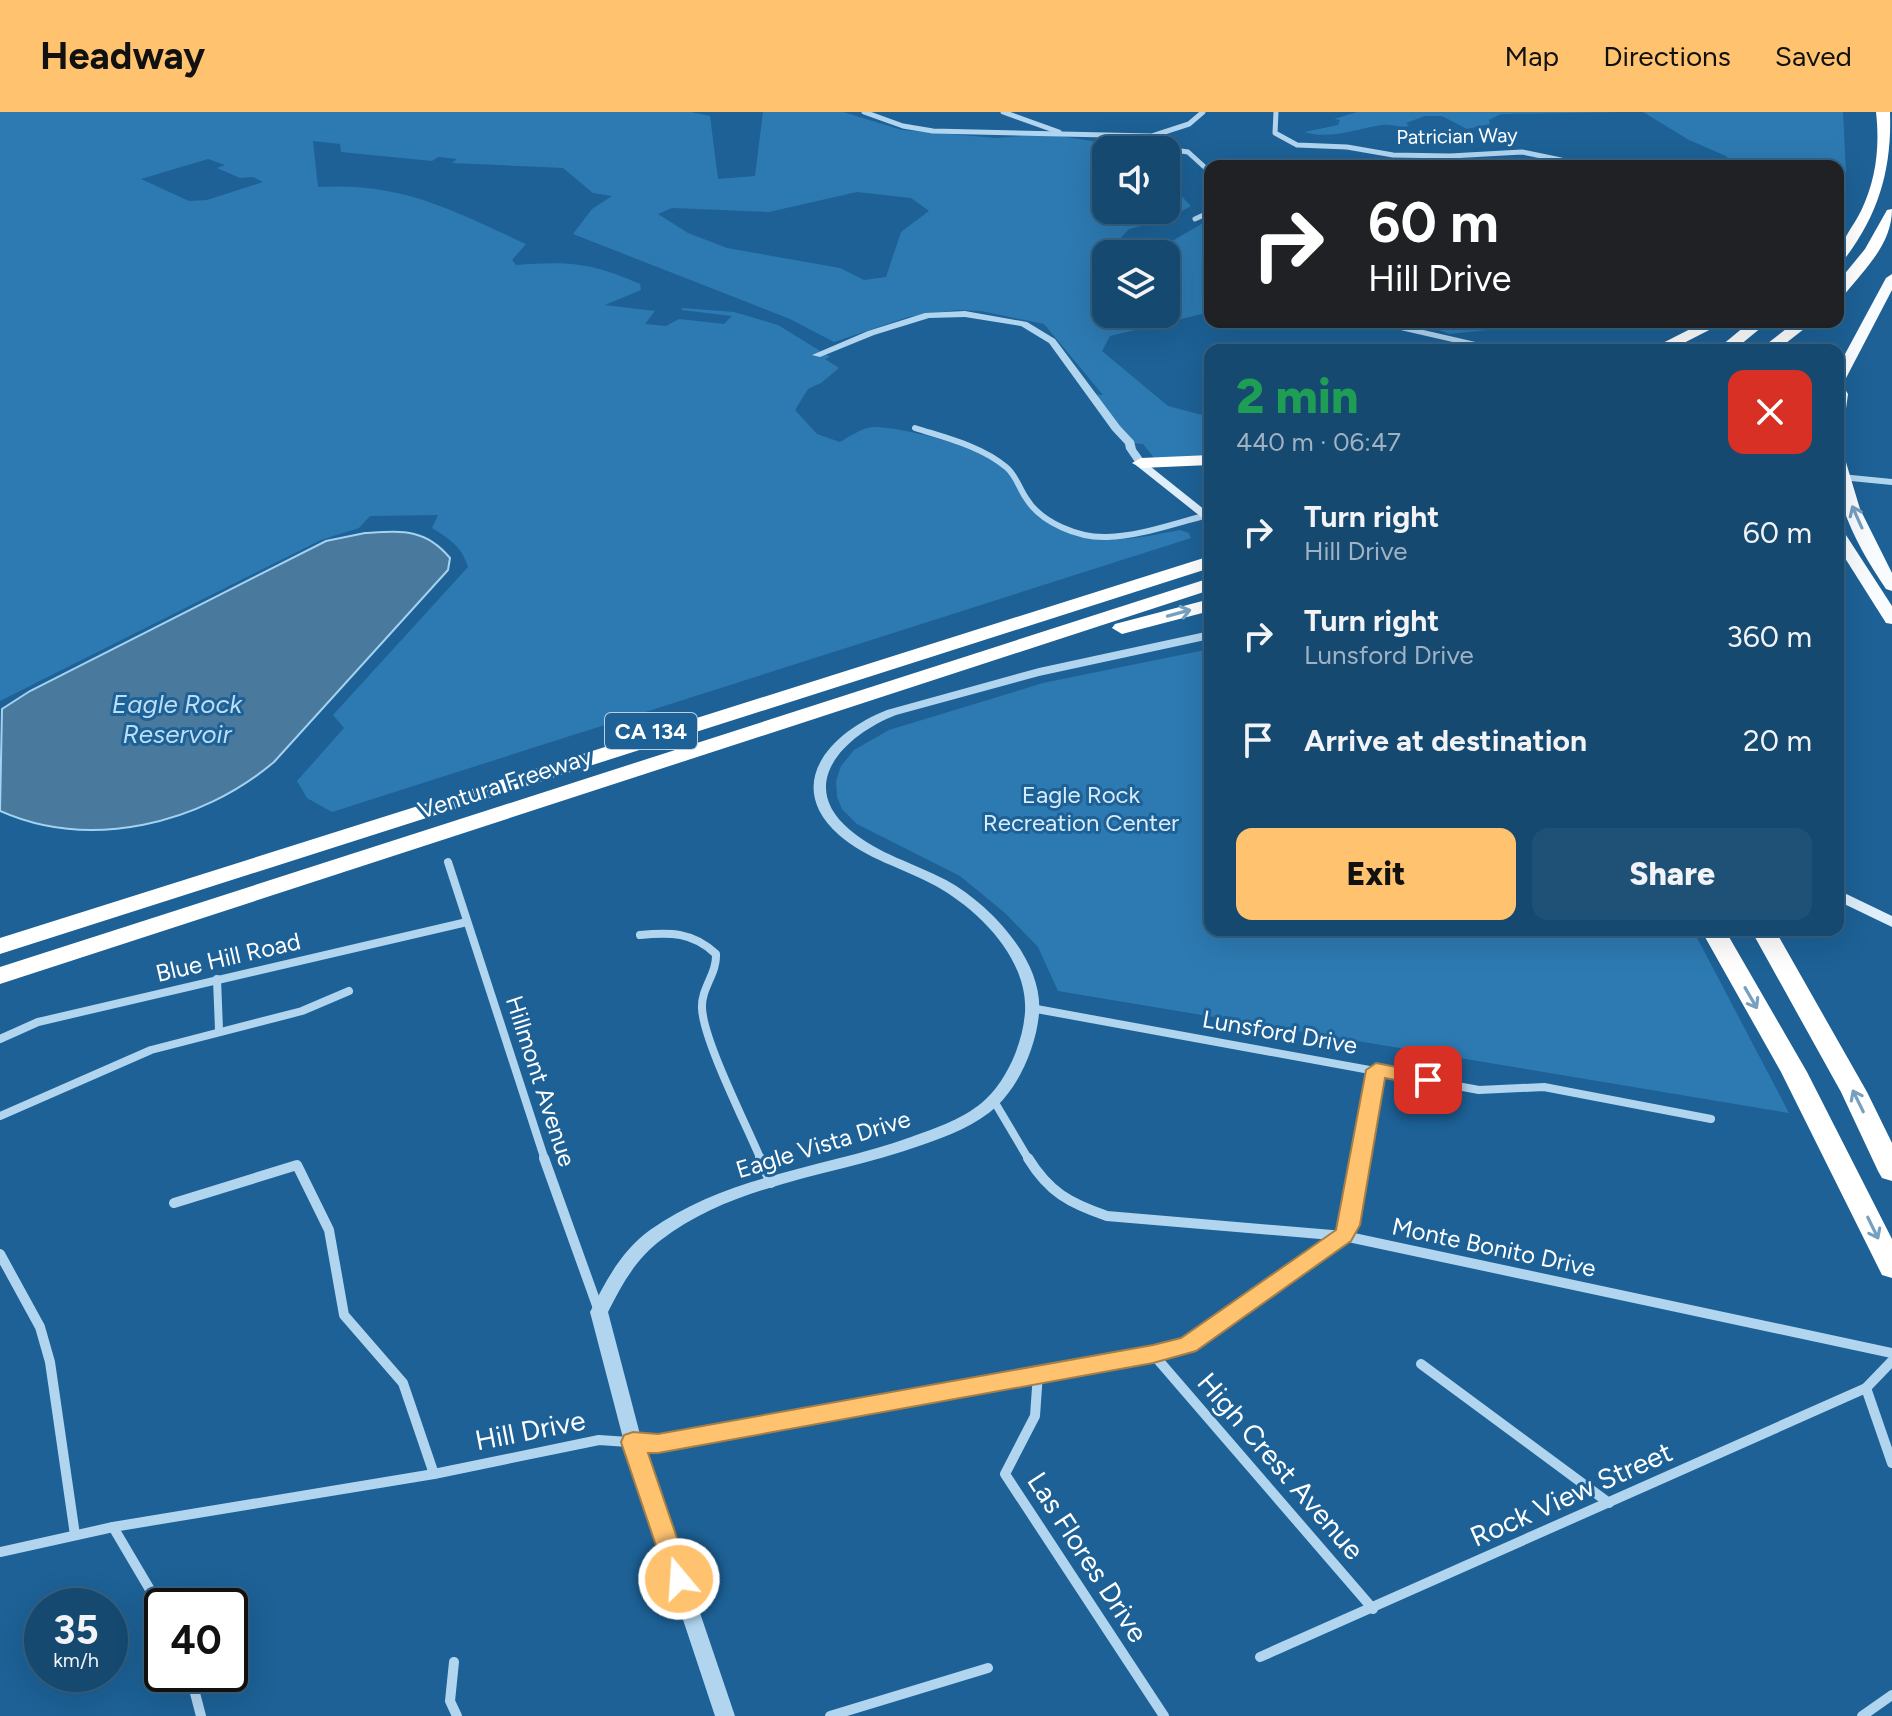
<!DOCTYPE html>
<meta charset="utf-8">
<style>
body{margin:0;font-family:Figtree,sans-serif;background:#1f5075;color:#f1f3f6;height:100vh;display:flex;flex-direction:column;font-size:30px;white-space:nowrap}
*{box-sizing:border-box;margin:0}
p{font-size:26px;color:#9eb2c3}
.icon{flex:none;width:44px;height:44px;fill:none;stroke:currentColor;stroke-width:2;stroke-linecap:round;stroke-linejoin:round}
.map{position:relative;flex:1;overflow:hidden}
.drawer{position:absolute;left:1204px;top:232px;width:640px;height:592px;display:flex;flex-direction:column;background:#164970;border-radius:16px;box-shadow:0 8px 32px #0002,0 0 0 2px #356183}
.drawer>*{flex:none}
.banner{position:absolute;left:1204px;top:48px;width:640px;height:168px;border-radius:16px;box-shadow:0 8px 32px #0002,0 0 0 2px #356183;background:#202124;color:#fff;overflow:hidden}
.tools{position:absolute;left:1092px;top:24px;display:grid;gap:16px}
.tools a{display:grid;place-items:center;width:88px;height:88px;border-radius:16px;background:#164970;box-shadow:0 8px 32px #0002,0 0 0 2px #356183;font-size:40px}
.speed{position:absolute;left:24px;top:1476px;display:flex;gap:16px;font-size:40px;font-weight:700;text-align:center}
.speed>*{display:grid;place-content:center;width:104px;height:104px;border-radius:50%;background:#164970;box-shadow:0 8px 32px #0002,0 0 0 2px #356183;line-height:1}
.speed small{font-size:20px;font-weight:400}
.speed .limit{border:4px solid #111;border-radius:12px;background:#fff;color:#111}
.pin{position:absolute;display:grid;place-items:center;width:68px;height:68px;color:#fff;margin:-34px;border-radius:16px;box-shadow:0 4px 12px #0006}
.me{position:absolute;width:88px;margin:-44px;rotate:342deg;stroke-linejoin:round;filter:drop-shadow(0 0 6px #0008)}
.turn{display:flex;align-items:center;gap:28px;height:168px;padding:0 32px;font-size:36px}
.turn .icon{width:104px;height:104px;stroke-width:2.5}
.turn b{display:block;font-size:56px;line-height:68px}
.round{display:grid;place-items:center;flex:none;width:84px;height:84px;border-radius:16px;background:#1f5075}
.head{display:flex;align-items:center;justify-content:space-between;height:136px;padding:0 32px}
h1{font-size:48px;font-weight:800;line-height:60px;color:#1e9e55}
.button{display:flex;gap:16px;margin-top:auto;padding:16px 32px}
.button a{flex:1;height:92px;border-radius:16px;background:#ffc36f;color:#111;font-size:32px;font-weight:800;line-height:92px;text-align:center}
.button a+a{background:#1f5075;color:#f1f3f6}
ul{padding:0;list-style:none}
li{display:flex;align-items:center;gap:24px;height:104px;padding:0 32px}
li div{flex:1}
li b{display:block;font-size:30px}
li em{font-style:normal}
header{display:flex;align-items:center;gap:48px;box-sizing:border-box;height:112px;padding:0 40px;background:#ffc36f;color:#111}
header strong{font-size:38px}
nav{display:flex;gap:44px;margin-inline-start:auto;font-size:28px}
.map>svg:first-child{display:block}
</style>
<header>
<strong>Headway</strong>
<nav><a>Map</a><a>Directions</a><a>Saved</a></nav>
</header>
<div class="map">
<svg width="1892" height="1604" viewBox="0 0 1892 1604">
<rect width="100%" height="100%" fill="#1d6196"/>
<!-- green -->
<g fill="#2d7ab2" fill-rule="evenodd">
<path d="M0 0H691L710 4 718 67 755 64 763 0H843L902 18 996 26 1048 22 1104 31 1106 98H1166V68L1191 94 1166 108 1129 117 1116 131 1125 139 1153 140 1210 107V200L1110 224 1102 239 1168 294 1210 305V346L1155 347 1143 332 1130 331 1091 282 1103 283 1044 212 981 199 957 198 908 205 834 230 790 207 573 122 592 97 612 84 593 81 563 56 452 51 457 47 438 45 432 49 341 40 340 32 313 29 318 75C402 70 452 98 526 132L512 148 516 153C569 149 590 150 640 172L641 178 605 193 655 199 645 212 666 214 679 207 724 212 732 204 681 198 683 196 734 200 778 213 830 245 825 247 839 256 821 271 808 277 795 298 817 322 840 330C849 325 863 315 873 315 903 315 987 336 1006 359 1028 386 1027 404 1065 419 1103 435 1142 425 1180 418L1189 421 1191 426 332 700 307 686 297 669 344 616 333 603 468 455C462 435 450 427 432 416L438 403 370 404 359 416 321 428 0 589ZM208 47 225 53 217 56 240 66 253 65 263 70 207 88 189 89 141 67ZM857 80 911 86 929 99 901 120 886 165 864 168 840 156 727 136 688 121 658 102 672 96 769 100ZM1106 142H1166V202H1106Z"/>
<path d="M1357 0H1627L1501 2 1489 8 1490 12 1467 17 1442 4H1425L1406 11 1409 14C1399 16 1391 12 1382 13 1355 17 1331 28 1304 20L1338 13 1340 8 1334 7Z"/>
<polygon points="1643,0 1843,0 1846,60 1838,79 1838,54 1734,54 1726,44 1689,28"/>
<polygon points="1420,210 1568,210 1449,222"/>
<polygon points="1210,537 1210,818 1693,818 1789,1001 1058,879 1038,835 1005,801 960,764 857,712 842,697 837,685 836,669 841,654 854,638 889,618 1043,571"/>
</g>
<!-- water -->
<path fill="#4a799e" stroke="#a4d2f1" stroke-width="2" d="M365 421C402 419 425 416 450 446L448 458 274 650C201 712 90 739 0 699L2 597 30 579 326 429Z"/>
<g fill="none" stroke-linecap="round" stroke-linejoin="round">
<!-- minor-far3 -->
<g stroke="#b1d5ef" stroke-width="5">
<polyline points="864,0 903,14 933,19 1152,24 1189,12 1203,0"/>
<polyline points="1003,0 1059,20"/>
<polyline points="1276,0 1275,21 1297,33 1347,35 1393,43 1450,44 1522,40 1561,48 1559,54"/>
<polyline points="1112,29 1188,40 1210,60"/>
<polyline points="1195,107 1210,100"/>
<polyline points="1377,210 1499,238"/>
</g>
<!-- minor-far2 -->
<g stroke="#b1d5ef" stroke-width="6">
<path d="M915 316C946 326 981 334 1006 355 1016 363 1019 376 1026 386 1041 411 1079 426 1107 425 1140 424 1172 412 1204 404"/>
<polyline points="1841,365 1892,370"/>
</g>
<!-- minor-far1 -->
<g stroke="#b1d5ef" stroke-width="8">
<polyline points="448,750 545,1048"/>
<path d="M640 823C670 820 693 820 716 842 717 862 701 876 702 896 703 928 747 1014 761 1048"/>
<polyline points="217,867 219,918"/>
<polyline points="1031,896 1479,978 1544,975 1711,1007"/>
<polyline points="0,927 38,910 467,810"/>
<polyline points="994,989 1029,1048"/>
<polyline points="0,1004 151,938 302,899 349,879"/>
<polyline points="1361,1048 1376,958"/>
</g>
<!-- minor -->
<g stroke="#b1d5ef" stroke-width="10">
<polyline points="544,1046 599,1199"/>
<polyline points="760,1046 771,1071"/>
<path d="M1028 1046C1049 1080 1069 1091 1107 1104L1344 1124 1892 1241"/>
<polyline points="174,1091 297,1053 329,1118 344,1203 403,1271 434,1362"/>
<polyline points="0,1142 40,1215 50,1250 75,1423"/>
<polyline points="1153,1242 1373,1497"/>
<polyline points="1421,1252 1609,1391"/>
<polyline points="1038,1261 1035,1304 1005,1362 1164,1604"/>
<polyline points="1866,1276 1892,1351"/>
<polyline points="113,1415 162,1498"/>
<polyline points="0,1440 113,1415 434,1362 599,1328 658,1332 1153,1242 1188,1233 1344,1124 1350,1113 1361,1046"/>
<polyline points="1260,1545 1866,1276 1892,1249"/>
<polyline points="454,1550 450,1589 457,1604"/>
<polyline points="190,1562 201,1604"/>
<polyline points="830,1604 988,1556"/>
<polyline points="1862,1604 1892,1583"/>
</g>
<!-- tertiary -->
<g fill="#b1d5ef" fill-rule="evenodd">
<polygon points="965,199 1027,210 1055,227 1120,314 1134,329 1136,337 1146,351 1145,353 1137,353 1126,337 1125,332 1112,318 1049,231 1021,214 965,205 929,206 874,223 820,245 812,243 868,219 925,201"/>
<path d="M1210 519V527L1039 564 896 603C847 622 794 671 850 718 878 742 914 751 946 768 990 792 1044 849 1039 902 1036 934 1020 972 997 994 977 1013 948 1024 922 1033 836 1064 735 1071 661 1128 636 1147 622 1172 608 1200L642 1330 735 1604H715L624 1330 590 1200C606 1169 621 1139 650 1118 727 1063 824 1056 911 1025 936 1016 966 1006 986 987 1008 966 1023 930 1025 900 1028 846 978 797 934 773 903 756 866 747 839 723 781 671 833 619 887 598L1039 556Z"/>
</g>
<!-- secondary -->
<g fill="#deeefb" fill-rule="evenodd">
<polygon points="1141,347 1210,402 1210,412 1137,354 1135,351"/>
<polygon points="1838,778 1892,804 1892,815 1838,789"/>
</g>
<!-- primary -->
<g fill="#f9fcff" fill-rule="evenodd">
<polygon points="1892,162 1892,178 1845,268 1838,272 1838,255 1886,166"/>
<polygon points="1838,273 1843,274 1848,282 1845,304 1838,308"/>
<path d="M1838 343 1845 347 1860 397 1892 461V479L1886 477C1867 449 1847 415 1839 381 1836 369 1838 355 1838 343Z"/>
<polygon points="1838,418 1844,420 1892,494 1892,512 1886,511 1838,435"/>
</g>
<!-- motorway -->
<g fill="#fff" fill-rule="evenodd">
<path d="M1876 0H1890C1892 58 1878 104 1843 149L1838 151C1838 131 1852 117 1861 99 1876 68 1880 35 1876 0Z"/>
<path d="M1892 97C1892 132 1865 157 1844 183L1838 185V170L1865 137 1887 98Z"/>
<polygon points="1704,210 1725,210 1670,238 1649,238"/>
<polygon points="1750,210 1768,210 1734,238 1716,238"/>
<polygon points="1795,210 1813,210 1777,238 1759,238"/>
<polygon points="1210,343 1210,353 1141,356 1132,351 1141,346"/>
<polygon points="1210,444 1210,456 0,842 0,826"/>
<polygon points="1210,466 1210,478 0,872 0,855"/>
<polygon points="1210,487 1210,499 1122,522 1112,516 1115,512"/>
<polygon points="1701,818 1725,818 1807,960 1892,1127 1892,1166 1882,1163 1781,960"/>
<polygon points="1751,818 1775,818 1867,980 1892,1031 1892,1069 1882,1066 1878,1059 1841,980"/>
</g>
</g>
<!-- one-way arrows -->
<defs><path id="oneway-shaft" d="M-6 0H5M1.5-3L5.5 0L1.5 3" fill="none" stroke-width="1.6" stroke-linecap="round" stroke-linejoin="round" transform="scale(2)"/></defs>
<use stroke="#759fc0" href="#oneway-shaft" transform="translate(1857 405) rotate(-114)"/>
<g stroke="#77a0c0">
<use href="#oneway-shaft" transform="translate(1179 501) rotate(-15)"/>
<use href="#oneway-shaft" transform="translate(1751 886) rotate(60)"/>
<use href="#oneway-shaft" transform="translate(1858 989) rotate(-116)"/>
<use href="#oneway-shaft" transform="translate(1873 1116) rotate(64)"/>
</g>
<!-- route -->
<polygon fill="#ffc36f" stroke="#a67f48" stroke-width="2" points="1376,951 1428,961 1438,968 1428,975 1385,966 1360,1113 1351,1129 1196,1239 1153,1251 658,1341 648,1341 691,1467 688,1475 679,1478 670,1475 621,1330 624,1323 633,1320 658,1322 1153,1233 1181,1226 1336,1118 1366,958"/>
<g text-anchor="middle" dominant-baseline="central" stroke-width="6" stroke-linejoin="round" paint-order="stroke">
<!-- far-street labels -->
<g font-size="20" fill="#fff" stroke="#1d6196">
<text transform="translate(1457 24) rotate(-1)">Patrician Way</text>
</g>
<!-- shield labels -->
<rect fill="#1d6196" stroke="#bbd0e0" stroke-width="2" x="605" y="601" width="92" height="36" rx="6"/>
<g font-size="22" font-weight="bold" fill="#fff">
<text x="651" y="619">CA 134</text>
</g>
<!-- street labels -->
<g font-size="24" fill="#fff" stroke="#1d6196">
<text transform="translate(505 671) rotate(-18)">Ventura Freeway</text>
<text transform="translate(228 845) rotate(-13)">Blue Hill Road</text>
<text transform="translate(1280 920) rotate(10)">Lunsford Drive</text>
<text transform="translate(541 969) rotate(72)">Hillmont Avenue</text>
<text transform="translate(823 1032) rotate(-17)">Eagle Vista Drive</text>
<text transform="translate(1494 1135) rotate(12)">Monte Bonito Drive</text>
</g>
<!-- park labels -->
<g font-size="24" fill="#d7ecfb" stroke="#1d6196">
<text x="1081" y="682">Eagle Rock<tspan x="1081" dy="28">Recreation Center</tspan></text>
</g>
<!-- water labels -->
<g font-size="26" font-style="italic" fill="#bddef6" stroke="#1d6196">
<text x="177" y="592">Eagle Rock<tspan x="177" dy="30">Reservoir</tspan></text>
</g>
<!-- near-street labels -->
<g font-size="28" fill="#fff" stroke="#1d6196">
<text transform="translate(530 1318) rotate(-11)">Hill Drive</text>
<text transform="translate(1281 1354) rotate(49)">High Crest Avenue</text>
<text transform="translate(1571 1382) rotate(-24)">Rock View Street</text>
<text transform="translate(1088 1445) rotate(57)">Las Flores Drive</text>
</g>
</g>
</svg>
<div class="tools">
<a><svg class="icon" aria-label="sound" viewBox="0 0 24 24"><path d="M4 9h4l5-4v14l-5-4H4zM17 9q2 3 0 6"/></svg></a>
<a><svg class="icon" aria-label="layers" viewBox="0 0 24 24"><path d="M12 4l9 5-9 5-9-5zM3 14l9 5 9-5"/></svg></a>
</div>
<div class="speed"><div>35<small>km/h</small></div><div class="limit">40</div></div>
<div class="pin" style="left:1428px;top:968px;background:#d93025"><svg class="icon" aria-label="arrive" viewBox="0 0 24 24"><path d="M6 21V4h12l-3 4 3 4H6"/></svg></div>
<svg class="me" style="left:679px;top:1467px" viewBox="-20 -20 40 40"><circle r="17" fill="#ffc36f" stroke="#fff" stroke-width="3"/><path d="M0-11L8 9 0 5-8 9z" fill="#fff"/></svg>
<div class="banner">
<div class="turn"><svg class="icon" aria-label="right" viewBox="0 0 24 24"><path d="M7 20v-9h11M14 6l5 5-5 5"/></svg><div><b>60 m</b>Hill Drive</div></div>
</div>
<section class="drawer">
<div class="head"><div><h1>2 min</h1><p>440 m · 06:47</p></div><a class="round" style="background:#d93025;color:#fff"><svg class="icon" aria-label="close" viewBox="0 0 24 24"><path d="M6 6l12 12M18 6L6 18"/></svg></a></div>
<ul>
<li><svg class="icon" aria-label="right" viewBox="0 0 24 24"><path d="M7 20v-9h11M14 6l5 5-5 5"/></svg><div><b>Turn right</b><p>Hill Drive</p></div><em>60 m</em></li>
<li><svg class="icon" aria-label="right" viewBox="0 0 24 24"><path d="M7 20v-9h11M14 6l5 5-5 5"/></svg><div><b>Turn right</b><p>Lunsford Drive</p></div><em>360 m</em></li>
<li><svg class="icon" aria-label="arrive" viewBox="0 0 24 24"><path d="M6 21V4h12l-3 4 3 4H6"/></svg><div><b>Arrive at destination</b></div><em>20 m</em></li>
</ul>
<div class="button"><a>Exit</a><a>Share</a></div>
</section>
</div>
